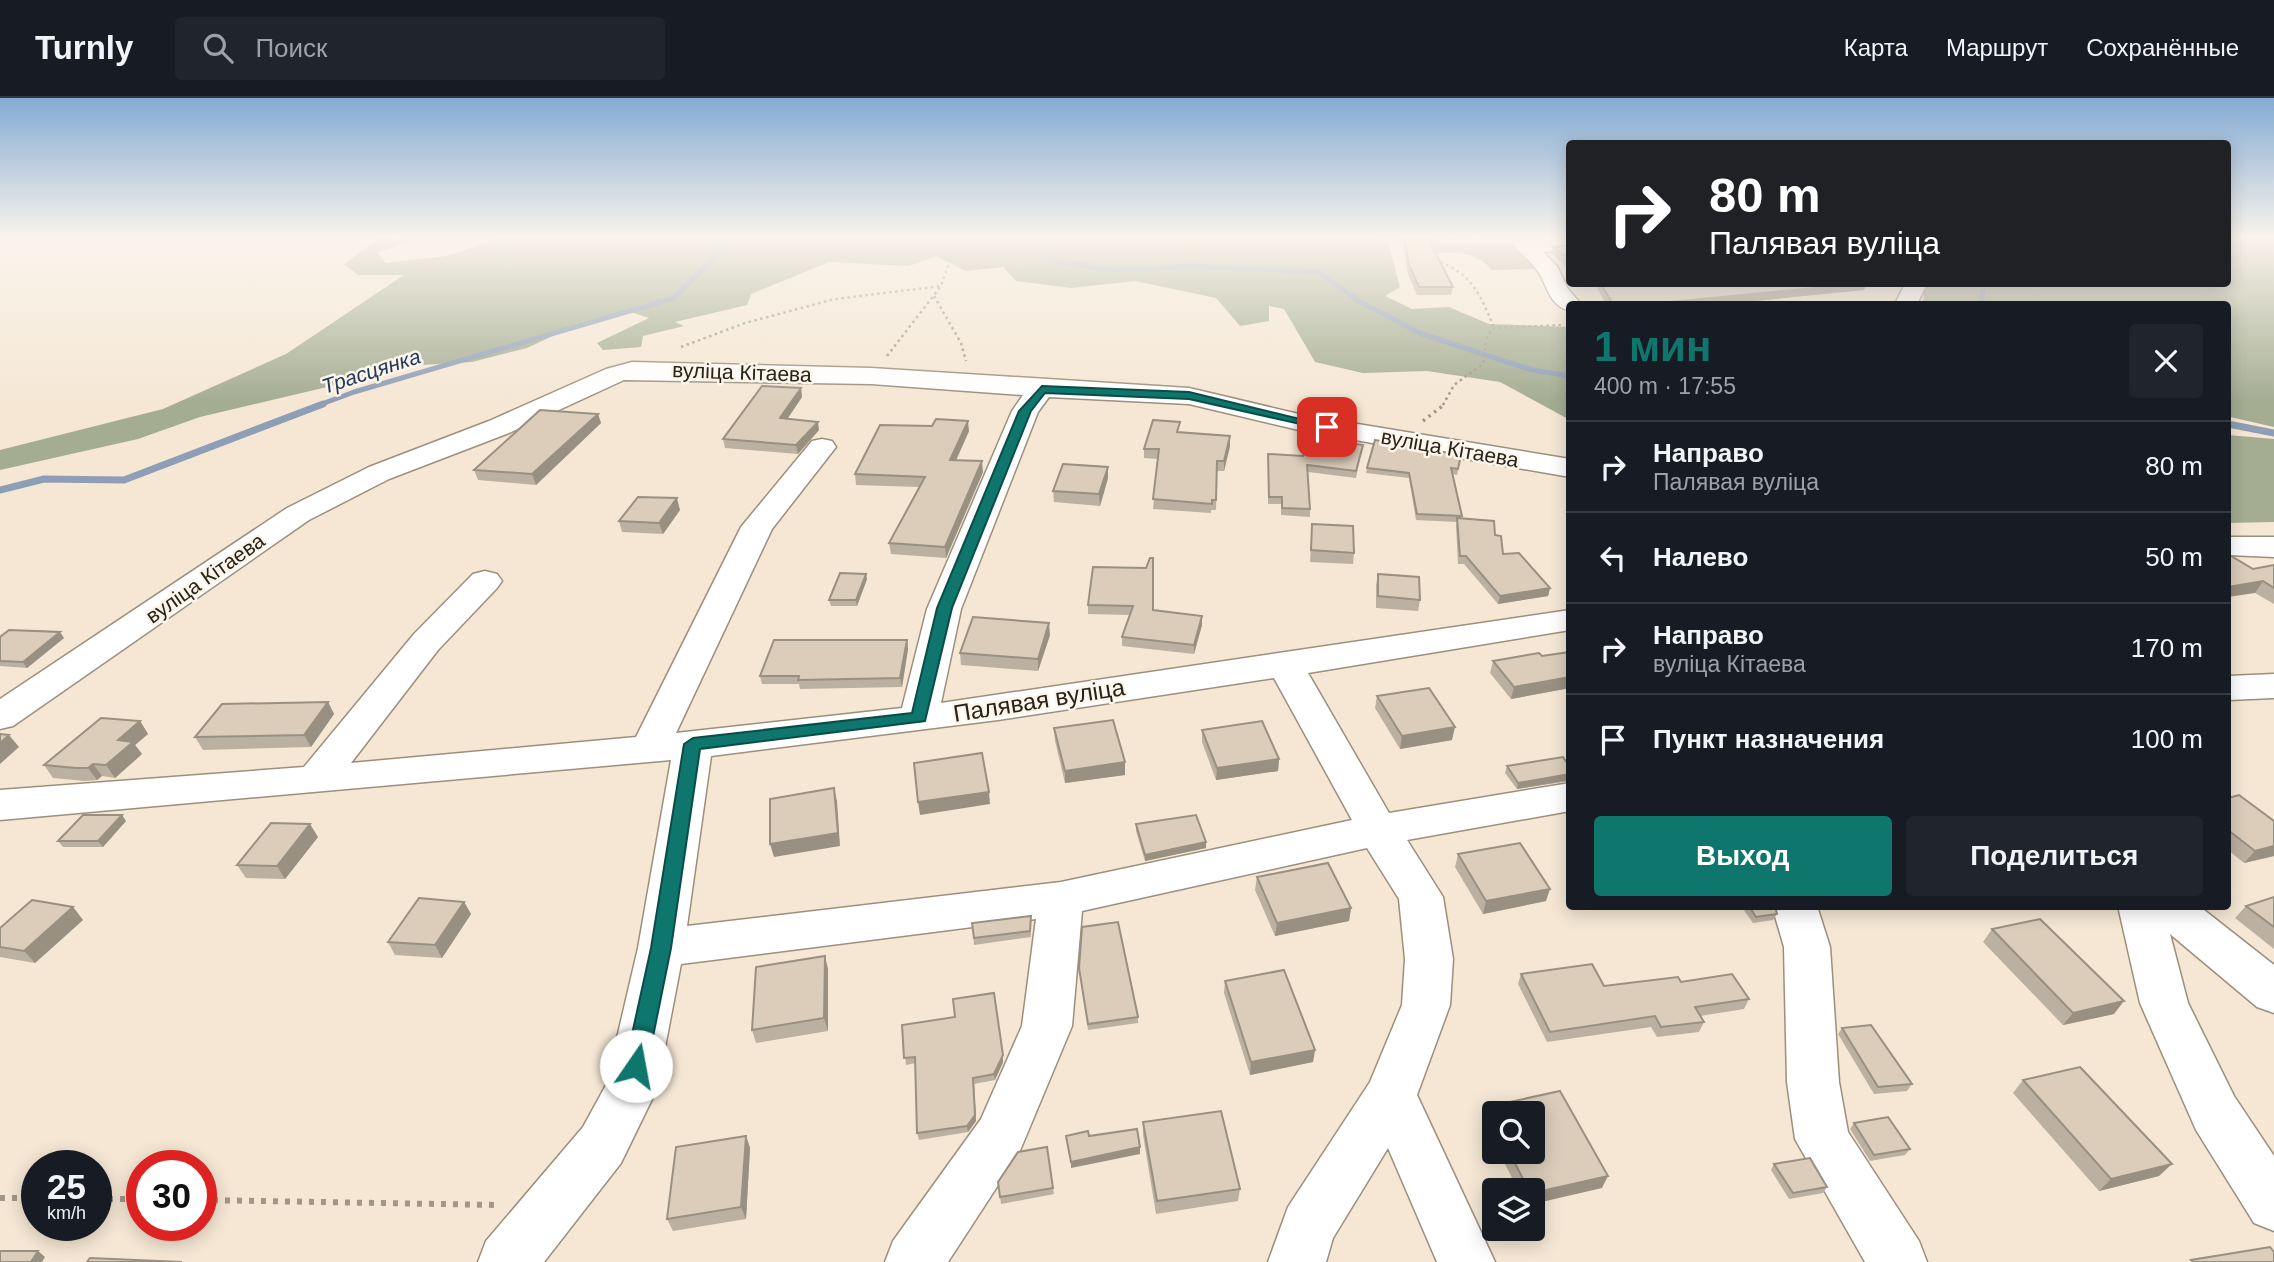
<!DOCTYPE html>
<html lang="ru">
<meta charset="utf-8">
<style>
body{margin:0;font-family:Arial,sans-serif;background:#20242c;color:#f1f3f6;height:100vh;display:flex;flex-direction:column;font-size:26px;white-space:nowrap}
*{box-sizing:border-box;margin:0}
p{font-size:23px;color:#9ea1a6}
.icon{flex:none;width:38px;height:38px;fill:none;stroke:currentColor;stroke-width:2;stroke-linecap:round;stroke-linejoin:round}
.map{position:relative;flex:1;overflow:hidden}
.sheet{position:absolute;left:1566px;top:203px;width:665px;height:609px;display:flex;flex-direction:column;background:#171b24;border-radius:7px;box-shadow:0 4px 18px #0003}
.sheet>*{flex:none}
.banner{position:absolute;left:1566px;top:42px;width:665px;height:147px;border-radius:7px;box-shadow:0 4px 18px #0003;background:#202124;color:#fff;overflow:hidden}
.fabs{position:absolute;left:1482px;top:1003px;display:grid;gap:14px}
.fabs a{display:grid;place-items:center;width:63px;height:63px;border-radius:7px;background:#171b24;box-shadow:0 4px 18px #0003;font-size:35px}
.speed{position:absolute;left:21px;top:1052px;display:flex;gap:14px;font-size:35px;font-weight:700;text-align:center}
.speed>*{display:grid;place-content:center;width:91px;height:91px;border-radius:50%;background:#171b24;box-shadow:0 4px 18px #0003;line-height:1}
.speed small{font-size:18px;font-weight:400}
.speed .limit{border:10px solid #d22;background:#fff;color:#111}
.pin{position:absolute;display:grid;place-items:center;width:60px;height:60px;color:#fff;margin:-30px;border-radius:14px;box-shadow:0 4px 10px #0006}
.me{position:absolute;width:77px;margin:-38px;rotate:12deg;stroke-linejoin:round;filter:drop-shadow(0 0 5px #0008)}
.turn{display:flex;align-items:center;gap:24px;height:147px;padding:0 28px;font-size:32px}
.turn .icon{width:91px;height:91px;stroke-width:2.5}
.turn b{display:block;font-size:49px;line-height:60px}
.round{display:grid;place-items:center;flex:none;width:74px;height:74px;border-radius:7px;background:#20242c}
.overview{display:flex;align-items:center;justify-content:space-between;height:119px;padding:0 28px}
h1{font-size:42px;font-weight:700;line-height:52px;color:#0f766e}
.cta{display:flex;gap:14px;margin-top:auto;padding:14px 28px}
.cta a{flex:1;height:80px;border-radius:7px;background:#0f766e;color:#fff;font-size:28px;font-weight:700;line-height:80px;text-align:center}
.cta a+a{background:#20242c;color:#f1f3f6}
ul{padding:0;list-style:none}
li{display:flex;align-items:center;gap:21px;height:91px;padding:0 28px;border-top:2px solid #363941}
li div{flex:1}
li b{display:block;font-size:26px}
li em{font-style:normal}
header{display:flex;align-items:center;gap:42px;box-sizing:border-box;height:98px;padding:0 35px;background:#171b24;border-bottom:2px solid #363941}
header strong{font-size:33px}
nav{display:flex;gap:38px;margin-inline-start:auto;font-size:24px}
.search{width:490px;height:63px;background:#20242c;display:flex;align-items:center;gap:18px;box-sizing:border-box;padding:0 24px;border-radius:7px;color:#9ea1a6;font-size:26px}
.map>svg:first-child{display:block}
</style>
<header>
<strong>Turnly</strong>
<div class="search"><svg class="icon" aria-label="search" viewBox="0 0 24 24"><circle cx="10" cy="10" r="6"/><path d="M15 15l6 6"/></svg>Поиск</div>
<nav><a>Карта</a><a>Маршрут</a><a>Сохранённые</a></nav>
</header>
<div class="map">
<svg width="2274" height="1164" viewBox="0 0 2274 1164">
<rect width="100%" height="100%" fill="#f5e7d4"/>
<!-- forest -->
<g fill="#a4ad92">
<polygon points="378,141 419,142 377,154 386,165 447,158 497,141 1372,141 1388,144 1400,189 1385,198 1412,211 1449,209 1489,226 1570,229 1570,322 1500,284 1427,273 1363,275 1315,264 1284,211 1269,208 1269,223 1240,228 1216,200 1135,183 1071,190 1016,183 1003,169 966,173 936,158 909,168 829,164 751,196 747,207 675,224 684,228 643,238 641,249 603,252 597,245 649,220 631,214 574,228 527,250 472,264 420,267 200,319 138,341 0,372 0,352 163,311 286,256 404,177 358,177 344,166"/>
<polygon points="2228,141 2274,141 2274,329 2230,319 2228,326 2228,206 1923,206 1925,187 1917,186 2228,186"/>
<path d="M1420 144 1514 146 1537 171 1492 172C1476 152 1451 154 1427 156Z"/>
<polygon points="2228,337 2274,341 2274,424 2228,425"/>
</g>
<g fill="none" stroke-linecap="round" stroke-linejoin="round">
<!-- stream-far1 -->
<g stroke="#8e9eb6" stroke-width="5">
<polyline points="1023,141 1060,164 1113,172 1191,168 1319,174 1360,204 1422,236 1532,272 1570,278"/>
<polyline points="1981,206 1984,186"/>
<polyline points="319,307 354,294 674,200 733,141"/>
</g>
<!-- stream -->
<g stroke="#8e9eb6" stroke-width="7">
<polyline points="2228,326 2274,335"/>
<polyline points="0,392 44,381 124,382 323,306"/>
</g>
<!-- minor casing -->
<g stroke="#9c8f7d" stroke-width="3">
<g id="minor">
<path d="M1509 141H1570V153L1543 154 1557 168 1568 191 1581 206H1570V213C1550 208 1548 190 1539 175 1531 162 1517 153 1509 141Z"/>
<polygon points="1905,186 1927,186 1917,206 1895,206"/>
<path d="M632 264 871 270 1189 290 1303 317 1570 361V379L1303 333 1189 306 1049 299 1038 314 961 511 941 605 1570 512V532L1308 575 1389 715 1570 685V713L1407 742 1443 799 1453 861 1450 907 1417 997 1495 1164H1437L1388 1050 1333 1140 1326 1164H1268L1288 1109 1370 984 1402 907 1405 861 1399 801 1367 750 1082 813 1072 928 1019 1055 948 1164H885L893 1143 981 1021 1022 928 1036 821 681 866 657 991 621 1065 544 1164H478L486 1143 583 1029 606 987 638 850 671 662 0 722V692L304 669 414 536 473 476 485 473 497 476 502 483 497 490 438 552 351 665 636 639 741 429 812 343 822 341 832 343 836 349 772 431 676 635 902 610 927 511 1012 313 1023 297 871 286 624 282 509 335 389 381 309 422 13 628 0 631V601L287 410 369 369 489 323 606 271ZM1274 580 1352 722 1061 784 687 828 711 658 998 622Z"/>
<polygon points="2228,439 2274,439 2274,459 2228,457"/>
<polygon points="2274,576 2274,600 2228,602 2228,578"/>
<polygon points="1772,808 1817,808 1830,849 1839,984 1848,1034 1919,1143 1927,1164 1865,1164 1795,1041 1787,984 1784,849"/>
<polygon points="2118,808 2199,808 2274,867 2274,915 2257,909 2170,836 2188,905 2234,998 2274,1058 2274,1133 2254,1125 2196,1032 2140,905"/>
</g>
</g>
<!-- path-far2 -->
<g stroke="#a19789" stroke-width="2.5" stroke-dasharray="2.5 3.5" stroke-linecap="butt">
<polyline points="1424,141 1496,143"/>
<path d="M1435 162C1471 174 1481 197 1494 230"/>
<polyline points="934,198 961,245 966,263"/>
<polyline points="681,249 745,225 835,201 941,188"/>
<polyline points="887,258 941,188 958,141"/>
<polyline points="1443,307 1454,287 1483,266 1487,238 1494,230 1563,227"/>
</g>
<!-- path-far1 -->
<polyline stroke="#a19789" stroke-width="3.5" stroke-dasharray="2.5 4.5" stroke-linecap="butt" points="1423,323 1445,306"/>
<!-- path -->
<g stroke="#a19789" stroke-width="6" stroke-dasharray="5 7" stroke-linecap="butt">
<polyline points="0,1100 37,1100"/>
<polyline points="96,1101 142,1101"/>
<polyline points="201,1102 498,1107"/>
</g>
<!-- minor -->
<use href="#minor" fill="#fff" fill-rule="evenodd"/>
</g>
<!-- wall -->
<g fill="#bcb0a0">
<polygon points="1402,141 1428,141 1453,189 1451,197 1417,197 1408,176"/>
<polygon points="1570,147 1570,172 1552,156 1553,149"/>
<polygon points="1595,186 1867,186 1864,192 1724,206 1606,206"/>
<polygon points="801,290 802,299 787,321 819,332 798,356 725,350 723,341"/>
<polygon points="598,316 601,325 536,387 478,382 474,372"/>
<polygon points="969,333 956,363 983,374 946,460 891,456 889,445 919,389 856,387 855,376"/>
<polygon points="1180,334 1230,338 1230,348 1224,373 1217,373 1216,412 1211,412 1211,415 1153,411 1158,361 1144,360 1144,351"/>
<polygon points="1363,347 1356,380 1308,374 1310,411 1310,419 1281,417 1281,406 1268,406 1268,356 1303,358"/>
<polygon points="1461,357 1457,377 1452,376 1462,418 1462,420 1495,437 1503,456 1550,490 1548,498 1498,506 1464,466 1458,466 1456,428 1457,424 1416,422 1409,380 1366,375 1367,370"/>
<polygon points="1108,369 1108,380 1100,408 1054,404 1053,393"/>
<polygon points="680,412 663,436 622,434 619,423"/>
<polygon points="1312,426 1354,455 1353,466 1310,464"/>
<polygon points="2274,467 2274,506 2255,495 2253,471"/>
<polygon points="1093,469 1153,512 1202,527 1194,556 1122,548 1122,539 1130,517 1088,516 1088,507"/>
<polygon points="1378,476 1420,502 1418,513 1376,510 1376,487"/>
<polygon points="867,481 857,508 831,508 829,502"/>
<polygon points="1050,537 1038,573 961,567 960,555"/>
<polygon points="0,539 64,540 27,570 0,568"/>
<polygon points="907,542 908,551 902,589 800,591 799,586 762,586 760,578"/>
<polygon points="1570,554 1570,590 1511,601 1490,575 1493,563 1542,558"/>
<polygon points="1377,598 1452,642 1400,651 1375,610"/>
<polygon points="328,604 334,616 311,649 203,652 195,639"/>
<polygon points="140,623 148,636 135,647 142,656 115,680 102,678 97,682 85,683 53,680 44,667"/>
<polygon points="1054,630 1125,664 1125,677 1065,685 1055,643"/>
<polygon points="1202,632 1279,661 1278,673 1216,682 1202,644"/>
<polygon points="1507,668 1570,669 1570,683 1517,691 1505,675"/>
<polygon points="2228,700 2274,758 2244,765 2228,752"/>
<polygon points="126,723 103,749 63,749 58,743"/>
<polygon points="1136,726 1206,750 1145,763 1136,733"/>
<polygon points="318,739 285,781 246,780 237,767"/>
<polygon points="1458,756 1546,803 1483,816 1455,769"/>
<polygon points="1257,779 1351,810 1349,823 1275,838 1255,792"/>
<polygon points="2274,799 2274,851 2235,820 2246,808"/>
<polygon points="464,804 471,816 442,860 395,857 388,844"/>
<polygon points="1741,808 1775,808 1777,816 1773,822 1753,825"/>
<polygon points="73,809 83,822 35,865 0,859 0,830"/>
<polygon points="1031,818 1031,839 974,847 972,825"/>
<polygon points="1992,831 2114,916 2063,927 1983,844"/>
<polygon points="1079,870 1138,919 1138,925 1088,932"/>
<polygon points="828,871 828,933 756,945 752,932"/>
<polygon points="1521,876 1604,888 1681,884 1749,901 1744,911 1700,918 1704,924 1699,934 1657,939 1651,929 1547,944 1518,886"/>
<polygon points="1225,883 1315,952 1313,964 1250,977 1224,895"/>
<polygon points="902,927 1003,964 995,982 974,986 976,1023 968,1034 919,1042 917,1035 916,965 906,967"/>
<polygon points="1842,930 1912,986 1907,993 1874,996 1838,936"/>
<polygon points="2023,982 2159,1078 2099,1093 2013,995"/>
<polygon points="1487,1009 1602,1090 1518,1092 1499,1054 1533,1054 1494,1015 1494,1045 1483,1021"/>
<polygon points="1143,1024 1240,1091 1238,1103 1156,1116 1143,1037"/>
<polygon points="1854,1025 1910,1051 1905,1057 1870,1063 1850,1031"/>
<polygon points="746,1038 750,1050 746,1121 673,1133 667,1121"/>
<polygon points="1774,1066 1827,1089 1823,1095 1789,1101 1771,1072"/>
<polygon points="998,1084 1053,1090 1054,1096 1001,1106"/>
</g>
<!-- shaded-wall -->
<g fill="#999082">
<polygon points="1855,186 1867,186 1864,192 1724,206 1650,206"/>
<polygon points="801,290 802,299 782,329 780,320"/>
<polygon points="598,316 601,325 536,387 532,376"/>
<polygon points="968,323 969,333 951,373 950,362"/>
<polygon points="818,324 819,332 798,356 796,347"/>
<polygon points="1230,338 1230,348 1224,373 1224,363"/>
<polygon points="982,363 983,374 946,460 945,449"/>
<polygon points="1108,369 1108,380 1100,408 1099,396"/>
<polygon points="677,400 680,412 663,436 659,425"/>
<polygon points="866,476 867,481 857,508 856,502"/>
<polygon points="2263,483 2255,495 2228,499 2228,489"/>
<polygon points="1550,490 1548,498 1498,506 1500,498"/>
<polygon points="1202,518 1202,527 1194,556 1194,547"/>
<polygon points="1049,525 1050,537 1038,573 1038,561"/>
<polygon points="60,534 64,540 27,570 23,564"/>
<polygon points="907,542 908,551 902,589 900,580"/>
<polygon points="1570,579 1570,590 1511,601 1514,589"/>
<polygon points="328,604 334,616 311,649 304,637"/>
<polygon points="140,623 148,636 135,647 142,656 115,680 106,667 118,642"/>
<polygon points="1455,629 1452,642 1400,651 1402,638"/>
<polygon points="9,637 19,649 0,666 0,645"/>
<polygon points="1279,661 1278,673 1216,682 1217,670"/>
<polygon points="1125,664 1125,677 1065,685 1065,673"/>
<polygon points="93,666 102,678 97,682 88,670"/>
<polygon points="1570,676 1570,682 1517,691 1518,685"/>
<polygon points="834,690 837,703 840,748 774,759 770,746"/>
<polygon points="989,694 990,706 920,717 918,704"/>
<polygon points="122,717 126,723 103,749 98,743"/>
<polygon points="310,726 318,739 285,781 277,768"/>
<polygon points="1206,744 1206,750 1145,763 1145,757"/>
<polygon points="2274,748 2274,758 2244,765 2255,753"/>
<polygon points="1550,791 1546,803 1483,816 1486,803"/>
<polygon points="464,804 471,816 442,860 435,847"/>
<polygon points="73,809 83,822 35,865 24,853"/>
<polygon points="1351,810 1349,823 1275,838 1277,825"/>
<polygon points="825,858 828,871 828,933 824,920"/>
<polygon points="2124,903 2114,916 2063,927 2073,915"/>
<polygon points="1315,952 1313,964 1250,977 1251,964"/>
<polygon points="1003,957 1003,964 995,982 994,976"/>
<polygon points="974,986 976,1023 968,1034 967,1028"/>
<polygon points="746,1038 750,1050 746,1121 741,1109"/>
<polygon points="1140,1049 1140,1056 1071,1070 1071,1064"/>
<polygon points="2172,1066 2159,1078 2099,1093 2111,1081"/>
<polygon points="1608,1078 1602,1090 1533,1106 1533,1095"/>
<polygon points="38,1153 45,1159 42,1164 31,1164"/>
</g>
<!-- building -->
<g fill="#dbcdba" stroke="#999082" stroke-width="2">
<polygon points="1405,141 1428,141 1453,189 1419,189 1409,167"/>
<polygon points="1570,147 1570,162 1553,149"/>
<polygon points="1601,186 1855,186 1650,206 1651,206 1613,206"/>
<polygon points="762,288 801,290 780,320 818,324 796,347 723,341"/>
<polygon points="540,312 598,316 532,376 474,372"/>
<polygon points="936,321 968,323 950,362 982,363 945,449 889,445 925,379 855,376 880,327 932,328"/>
<polygon points="1153,322 1180,324 1177,334 1230,338 1224,363 1217,363 1216,402 1212,402 1212,406 1153,401 1159,351 1144,351"/>
<polygon points="1310,339 1363,347 1356,373 1307,367 1310,411 1282,410 1282,399 1269,399 1268,356 1303,358"/>
<polygon points="1375,342 1461,357 1458,371 1451,370 1462,418 1417,416 1409,375 1367,370"/>
<polygon points="1063,366 1108,369 1099,396 1053,393"/>
<polygon points="638,399 677,400 659,425 619,423"/>
<polygon points="1457,420 1494,423 1495,437 1501,438 1503,456 1519,455 1550,490 1500,498 1466,458 1460,458"/>
<polygon points="1312,426 1353,428 1354,455 1311,452"/>
<polygon points="2228,458 2231,458 2253,471 2274,467 2274,490 2263,483 2228,489"/>
<polygon points="1150,460 1153,460 1153,512 1202,518 1194,547 1122,539 1133,508 1088,507 1093,469 1146,470"/>
<polygon points="840,475 866,476 856,502 829,502"/>
<polygon points="1378,476 1419,479 1420,502 1378,498"/>
<polygon points="973,519 1049,525 1038,561 960,555"/>
<polygon points="9,532 60,534 23,564 0,563 0,539"/>
<polygon points="774,542 907,542 900,580 798,582 799,578 760,578"/>
<polygon points="1570,554 1570,579 1514,589 1493,563 1539,555 1542,558"/>
<polygon points="1429,590 1455,629 1402,638 1377,598"/>
<polygon points="328,604 304,637 195,639 222,606"/>
<polygon points="101,620 140,623 118,642 133,644 106,667 93,666 88,670 76,670 44,667"/>
<polygon points="1113,622 1125,664 1065,673 1054,630"/>
<polygon points="1262,623 1279,661 1217,670 1202,632"/>
<polygon points="0,636 9,637 0,645"/>
<polygon points="982,655 989,694 918,704 914,665"/>
<polygon points="1563,659 1570,669 1570,676 1518,685 1507,668"/>
<polygon points="834,690 838,735 770,746 770,701"/>
<polygon points="2239,697 2274,723 2274,748 2255,753 2228,732 2228,700"/>
<polygon points="83,717 122,717 98,743 58,743"/>
<polygon points="1196,717 1206,744 1145,757 1136,726"/>
<polygon points="271,725 310,726 277,768 237,767"/>
<polygon points="1520,745 1550,791 1486,803 1458,756"/>
<polygon points="1328,765 1351,810 1277,825 1257,779"/>
<polygon points="2274,799 2274,829 2246,808"/>
<polygon points="419,800 464,804 435,847 388,844"/>
<polygon points="32,802 73,809 24,853 0,849 0,830"/>
<polygon points="1749,808 1775,808 1777,816 1756,819"/>
<polygon points="1031,818 1030,833 974,840 972,825"/>
<polygon points="2040,821 2124,903 2073,915 1992,831"/>
<polygon points="1118,824 1138,919 1088,926 1079,870 1082,829"/>
<polygon points="825,858 824,920 752,932 756,869"/>
<polygon points="1592,866 1604,888 1678,879 1681,884 1732,876 1749,901 1695,909 1704,924 1661,929 1655,918 1550,934 1521,876"/>
<polygon points="1284,872 1315,952 1251,964 1225,883"/>
<polygon points="994,895 1003,957 994,976 973,980 975,1017 967,1028 917,1035 915,959 904,960 902,927 955,919 953,901"/>
<polygon points="1871,927 1912,986 1878,989 1842,930"/>
<polygon points="2080,969 2172,1066 2111,1081 2023,982"/>
<polygon points="1560,993 1608,1078 1533,1095 1533,1092 1529,1092 1509,1054 1533,1054 1533,1015 1494,1015 1494,1024 1487,1009"/>
<polygon points="1221,1013 1240,1091 1157,1103 1143,1024"/>
<polygon points="1888,1019 1910,1051 1874,1057 1854,1025"/>
<polygon points="1137,1031 1140,1049 1071,1064 1066,1038 1088,1033 1089,1038"/>
<polygon points="746,1038 741,1109 667,1121 676,1049"/>
<polygon points="1047,1049 1053,1090 1000,1099 998,1084 1018,1054"/>
<polygon points="1810,1060 1827,1089 1793,1095 1774,1066"/>
<polygon points="2270,1149 2274,1154 2274,1164 2193,1164 2191,1162"/>
<polygon points="0,1153 38,1153 31,1164 0,1164"/>
<polygon points="90,1160 182,1164 87,1164"/>
</g>
<!-- sky -->
<linearGradient id="sky" x2="0" y2="1"><stop stop-color="#84abd4"/><stop offset="0.46" stop-color="#faf4ec"/><stop offset="1" stop-color="#faf4ec" stop-opacity="0"/></linearGradient>
<rect width="2274" height="304" fill="url(#sky)"/>
<!-- route -->
<polygon fill="#0f766e" stroke="#0a4d48" stroke-width="2" points="1042,288 1189,294 1333,329 1327,332 1189,301 1045,295 1031,313 952,510 925,623 700,651 671,850 647,968 643,974 636,977 628,974 625,968 651,850 684,646 693,640 912,615 937,510 1019,313"/>
<g text-anchor="middle" dominant-baseline="central" stroke-width="5" stroke-linejoin="round" paint-order="stroke">
<!-- far-water labels -->
<g font-size="21" font-style="italic" fill="#213a5d" stroke="#fef5ea">
<text transform="translate(371 273) rotate(-18)">Трасцянка</text>
</g>
<!-- far-street labels -->
<g font-size="21" fill="#27221b" stroke="#fef5ea">
<text transform="translate(742 274) rotate(2)">вуліца Кітаева</text>
<text transform="translate(1450 350) rotate(10)">вуліца Кітаева</text>
<text transform="translate(205 480) rotate(-35)">вуліца Кітаева</text>
</g>
<!-- street labels -->
<g font-size="24" fill="#27221b" stroke="#fef5ea">
<text transform="translate(1039 602) rotate(-9)">Палявая вуліца</text>
</g>
</g>
</svg>
<div class="fabs">
<a><svg class="icon" aria-label="search" viewBox="0 0 24 24"><circle cx="10" cy="10" r="6"/><path d="M15 15l6 6"/></svg></a>
<a><svg class="icon" aria-label="layers" viewBox="0 0 24 24"><path d="M12 4l9 5-9 5-9-5zM3 14l9 5 9-5"/></svg></a>
</div>
<div class="speed"><div>25<small>km/h</small></div><div class="limit">30</div></div>
<div class="pin" style="left:1327px;top:329px;background:#d93025"><svg class="icon" aria-label="arrive" viewBox="0 0 24 24"><path d="M6 21V4h12l-3 4 3 4H6"/></svg></div>
<svg class="me" style="left:636px;top:968px" viewBox="-20 -20 40 40"><circle r="19" fill="#fff"/><path d="M0-13L10 11 0 6-10 11z" fill="#0f766e"/></svg>
<div class="banner">
<div class="turn"><svg class="icon" aria-label="right" viewBox="0 0 24 24"><path d="M7 20v-9h11M14 6l5 5-5 5"/></svg><div><b>80 m</b>Палявая вуліца</div></div>
</div>
<section class="sheet">
<div class="overview"><div><h1>1 мин</h1><p>400 m · 17:55</p></div><a class="round"><svg class="icon" aria-label="close" viewBox="0 0 24 24"><path d="M6 6l12 12M18 6L6 18"/></svg></a></div>
<ul>
<li><svg class="icon" aria-label="right" viewBox="0 0 24 24"><path d="M7 20v-9h11M14 6l5 5-5 5"/></svg><div><b>Направо</b><p>Палявая вуліца</p></div><em>80 m</em></li>
<li><svg class="icon" aria-label="left" viewBox="0 0 24 24"><path d="M17 20v-9H6M10 6l-5 5 5 5"/></svg><div><b>Налево</b></div><em>50 m</em></li>
<li><svg class="icon" aria-label="right" viewBox="0 0 24 24"><path d="M7 20v-9h11M14 6l5 5-5 5"/></svg><div><b>Направо</b><p>вуліца Кітаева</p></div><em>170 m</em></li>
<li><svg class="icon" aria-label="arrive" viewBox="0 0 24 24"><path d="M6 21V4h12l-3 4 3 4H6"/></svg><div><b>Пункт назначения</b></div><em>100 m</em></li>
</ul>
<div class="cta"><a>Выход</a><a>Поделиться</a></div>
</section>
</div>
